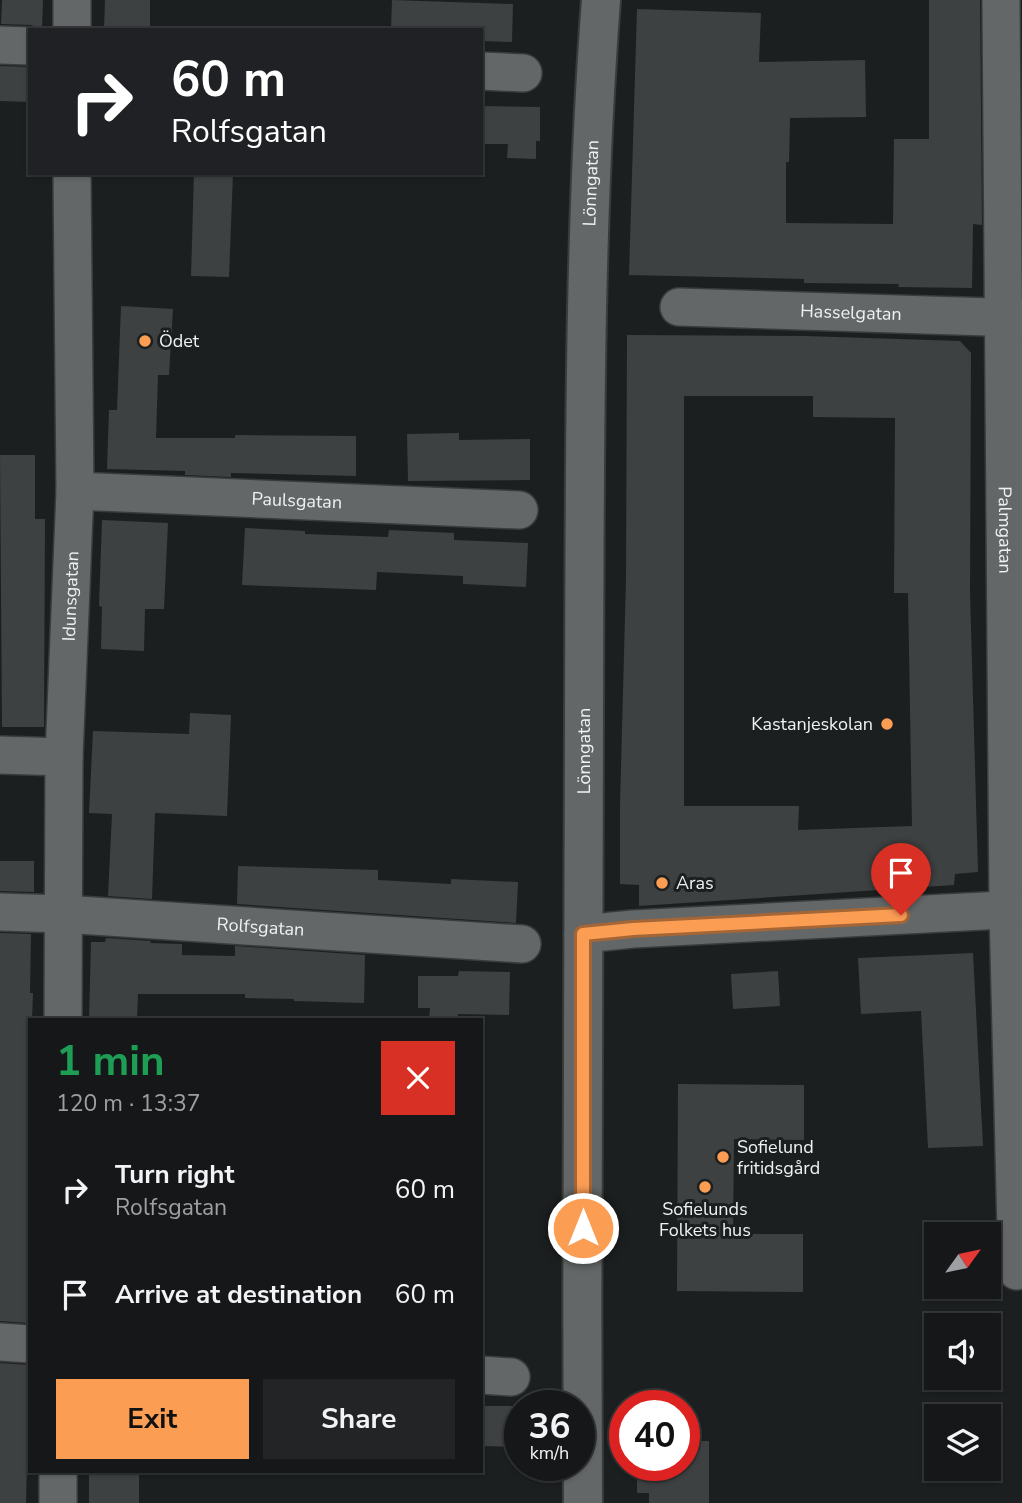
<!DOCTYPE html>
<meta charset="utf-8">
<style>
body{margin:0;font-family:"Nunito Sans",sans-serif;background:#222425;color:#f1f3f6;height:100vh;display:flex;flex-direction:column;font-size:26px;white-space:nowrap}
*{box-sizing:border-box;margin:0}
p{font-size:23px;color:#9d9fa2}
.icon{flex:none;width:38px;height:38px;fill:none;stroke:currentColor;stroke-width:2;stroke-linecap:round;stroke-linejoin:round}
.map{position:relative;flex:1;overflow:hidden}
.details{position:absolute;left:28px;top:1018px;width:455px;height:455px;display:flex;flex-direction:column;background:#151718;border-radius:0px;box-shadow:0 2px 5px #0004,0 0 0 2px #343637}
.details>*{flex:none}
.guide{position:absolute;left:28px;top:28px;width:455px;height:147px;border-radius:0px;box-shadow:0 2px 5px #0004,0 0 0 2px #343637;background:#202124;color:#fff;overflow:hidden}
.needle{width:46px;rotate:57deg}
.tools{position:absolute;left:924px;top:1222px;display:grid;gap:14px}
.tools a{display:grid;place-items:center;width:77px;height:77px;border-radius:0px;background:#151718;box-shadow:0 2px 5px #0004,0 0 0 2px #343637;font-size:35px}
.speed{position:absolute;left:504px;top:1390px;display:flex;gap:14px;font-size:35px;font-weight:700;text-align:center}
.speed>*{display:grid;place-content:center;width:91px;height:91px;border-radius:50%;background:#151718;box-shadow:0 2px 5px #0004,0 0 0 2px #343637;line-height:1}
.speed small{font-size:18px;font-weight:400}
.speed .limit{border:10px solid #d22;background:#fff;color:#111}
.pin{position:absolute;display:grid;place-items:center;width:60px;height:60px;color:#fff;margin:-72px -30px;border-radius:50% 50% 50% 0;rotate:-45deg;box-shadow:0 0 7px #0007}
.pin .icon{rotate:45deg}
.me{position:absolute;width:77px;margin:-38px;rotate:0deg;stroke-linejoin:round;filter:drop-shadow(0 0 5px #0008)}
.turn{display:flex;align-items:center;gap:24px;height:147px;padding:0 28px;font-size:32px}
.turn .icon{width:91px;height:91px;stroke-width:2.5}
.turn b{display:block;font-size:49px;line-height:60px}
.round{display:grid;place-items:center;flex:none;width:74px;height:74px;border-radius:0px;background:#222425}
.overview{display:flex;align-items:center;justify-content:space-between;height:119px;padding:0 28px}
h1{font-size:42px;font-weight:700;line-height:52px;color:#1e9e55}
.button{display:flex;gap:14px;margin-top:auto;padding:14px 28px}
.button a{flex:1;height:80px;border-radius:0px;background:#fc9d54;color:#111;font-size:28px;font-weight:700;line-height:80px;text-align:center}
.button a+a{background:#222425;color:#f1f3f6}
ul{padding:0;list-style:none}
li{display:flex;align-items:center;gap:21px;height:105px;padding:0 28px}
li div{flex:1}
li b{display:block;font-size:26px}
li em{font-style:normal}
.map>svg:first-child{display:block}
</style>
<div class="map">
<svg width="1022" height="1503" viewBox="0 0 1022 1503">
<rect width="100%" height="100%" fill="#1c1f20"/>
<!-- building -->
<g fill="#3e4141" fill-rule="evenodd">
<polygon points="2,0 43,0 42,29 31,25 1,24"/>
<polygon points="105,0 150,0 150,30 104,30"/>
<polygon points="392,0 513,4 512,42 481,41 481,30 391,30"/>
<polygon points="929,0 980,0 982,225 973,224 972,288 898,287 899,284 804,283 804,279 629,275 637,9 761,13 759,62 865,60 866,117 790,118 789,162 786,162 786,223 893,224 894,139 929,139"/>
<polygon points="0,66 30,67 30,102 0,101"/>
<polygon points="481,106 540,107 540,141 536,141 536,159 507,158 508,144 481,144"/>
<polygon points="194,173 233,173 229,277 191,276"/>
<polygon points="121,306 173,309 169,375 158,375 156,438 235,438 235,435 356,436 356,476 231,473 231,477 185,475 185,471 107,469 109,410 117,410"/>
<path d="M627 335 805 336 960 341 971 353 970 593 978 872 955 874 954 885 639 906V885L620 884V805L626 579ZM684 396H813V417L895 418 894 593H908L912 826 798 830 799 806H684Z"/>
<polygon points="459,433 459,440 530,439 530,480 408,481 407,434"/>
<polygon points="0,455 35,455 35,519 45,519 44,727 2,727"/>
<polygon points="102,520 168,523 164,609 145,609 144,651 101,649 102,607 99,606"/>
<polygon points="245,528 305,531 305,534 388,537 389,530 454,533 454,540 528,543 526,587 463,584 463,576 377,572 376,590 242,585"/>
<polygon points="190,713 231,715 227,816 155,813 152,899 108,896 112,814 89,813 93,731 189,734"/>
<polygon points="0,861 34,861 34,892 0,891"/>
<polygon points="238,866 378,870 378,880 451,884 451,879 518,882 516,923 237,904"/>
<polygon points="0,933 31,934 30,993 33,993 32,1020 30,1020 28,1323 0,1321"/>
<polygon points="106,938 151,941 150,943 182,944 182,955 235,956 235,946 365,955 364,1003 294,1001 294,999 245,998 245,994 138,994 137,1020 89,1020 91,942 105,942"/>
<polygon points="973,953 983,1146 928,1148 921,1011 861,1014 858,958"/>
<polygon points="459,971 510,972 509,1015 458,1014 458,1020 429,1020 430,1008 418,1008 418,976 458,976"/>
<polygon points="778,971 780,1006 733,1009 731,974"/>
<polygon points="678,1084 804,1085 804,1140 734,1139 733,1234 803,1234 803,1292 677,1291"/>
<polygon points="0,1363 29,1365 26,1503 0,1503"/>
<polygon points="481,1406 515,1406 515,1447 481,1446"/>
<polygon points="684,1441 709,1441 709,1503 649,1503 649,1493 637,1493 637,1465 684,1465"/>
<rect x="89" y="1472" width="50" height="31"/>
</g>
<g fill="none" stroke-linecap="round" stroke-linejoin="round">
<!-- street casing -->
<g stroke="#3a3c3c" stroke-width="40">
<g id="street">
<path id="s1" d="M1001 0 1008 909 1017 1271"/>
<polyline points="72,30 72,0"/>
<polyline points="0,45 30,46"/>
<polyline points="481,71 523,73"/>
<path id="s2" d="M679 307 1022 318"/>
<path id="s3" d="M75 491 519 510"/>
<polyline points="0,755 64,757"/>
<path id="s4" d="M0 912 63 914 522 944"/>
<polyline points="583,934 633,929 1022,909"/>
<path id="s5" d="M63 1020 64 757 75 491 72 173"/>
<polyline points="0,1342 30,1344"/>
<polyline points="481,1375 511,1377"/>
<polyline points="58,1503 58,1472"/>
</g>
</g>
<!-- secondary casing -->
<g stroke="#3a3c3c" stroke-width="42">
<g id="secondary">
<path id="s6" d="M583 1503C581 1241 584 979 584 717 585 478 583 238 601 0"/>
</g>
</g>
<!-- street -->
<use href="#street" stroke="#646767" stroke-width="37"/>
<!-- secondary -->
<use href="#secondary" stroke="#646767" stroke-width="38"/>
</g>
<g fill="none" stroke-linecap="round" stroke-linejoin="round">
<!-- route casing -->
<g stroke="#a46637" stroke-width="18">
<polyline id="route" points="583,1228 583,934 633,929 901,915"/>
</g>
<!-- route -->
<use href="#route" stroke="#fc9d54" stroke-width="12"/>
</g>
<!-- markers -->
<g fill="#fc9d54" stroke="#1c1f20" stroke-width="2.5">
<circle cx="145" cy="341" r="7"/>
<circle cx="887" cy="724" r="7"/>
<circle cx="662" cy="883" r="7"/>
<circle cx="723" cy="1157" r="7"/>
<circle cx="705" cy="1187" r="7"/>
</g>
<g text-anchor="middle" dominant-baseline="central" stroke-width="6" stroke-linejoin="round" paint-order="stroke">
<!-- street labels -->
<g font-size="18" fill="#eff1f2" stroke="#1c1f20">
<text stroke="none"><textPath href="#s6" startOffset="1320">Lönngatan</textPath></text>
<text stroke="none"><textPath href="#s2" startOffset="172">Hasselgatan</textPath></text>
<text stroke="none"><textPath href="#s3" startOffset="222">Paulsgatan</textPath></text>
<text stroke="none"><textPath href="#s1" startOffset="530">Palmgatan</textPath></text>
<text stroke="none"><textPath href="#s5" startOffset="424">Idunsgatan</textPath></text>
<text stroke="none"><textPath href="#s6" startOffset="752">Lönngatan</textPath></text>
<text stroke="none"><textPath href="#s4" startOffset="261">Rolfsgatan</textPath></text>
</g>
<!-- poi labels -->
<g font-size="18" fill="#eff1f2" stroke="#1c1f20" text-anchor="start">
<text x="159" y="341">Ödet</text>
<text x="873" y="724" text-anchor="end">Kastanjeskolan</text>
<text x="676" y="883">Aras</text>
<text x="737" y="1147">Sofielund<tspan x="737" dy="21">fritidsgård</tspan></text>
<text x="705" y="1209" text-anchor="middle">Sofielunds<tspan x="705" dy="21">Folkets hus</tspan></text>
</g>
</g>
</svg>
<div class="tools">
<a><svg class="needle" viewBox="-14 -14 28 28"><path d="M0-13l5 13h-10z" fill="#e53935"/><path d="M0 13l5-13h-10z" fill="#9d9fa2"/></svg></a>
<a><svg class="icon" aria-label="sound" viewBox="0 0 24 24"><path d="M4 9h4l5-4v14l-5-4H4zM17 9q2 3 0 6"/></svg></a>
<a><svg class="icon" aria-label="layers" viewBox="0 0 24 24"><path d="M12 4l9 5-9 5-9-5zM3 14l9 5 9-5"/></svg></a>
</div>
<div class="speed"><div>36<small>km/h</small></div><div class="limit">40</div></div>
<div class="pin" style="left:901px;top:915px;background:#d93025"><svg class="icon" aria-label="arrive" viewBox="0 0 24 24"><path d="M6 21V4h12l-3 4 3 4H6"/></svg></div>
<svg class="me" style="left:583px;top:1228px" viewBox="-20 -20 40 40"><circle r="17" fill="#fc9d54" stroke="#fff" stroke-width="3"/><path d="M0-11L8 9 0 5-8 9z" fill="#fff"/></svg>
<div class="guide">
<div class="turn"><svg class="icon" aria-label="right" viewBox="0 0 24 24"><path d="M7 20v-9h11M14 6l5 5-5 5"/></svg><div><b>60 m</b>Rolfsgatan</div></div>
</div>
<section class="details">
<div class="overview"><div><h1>1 min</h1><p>120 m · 13:37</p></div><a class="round" style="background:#d93025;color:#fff"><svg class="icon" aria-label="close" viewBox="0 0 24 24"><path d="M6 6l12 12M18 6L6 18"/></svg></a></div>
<ul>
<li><svg class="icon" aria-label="right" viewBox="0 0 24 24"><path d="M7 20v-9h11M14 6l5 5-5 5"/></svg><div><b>Turn right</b><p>Rolfsgatan</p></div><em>60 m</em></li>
<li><svg class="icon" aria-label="arrive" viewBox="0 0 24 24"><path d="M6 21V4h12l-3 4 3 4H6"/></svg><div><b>Arrive at destination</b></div><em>60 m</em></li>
</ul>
<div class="button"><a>Exit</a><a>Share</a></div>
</section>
</div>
